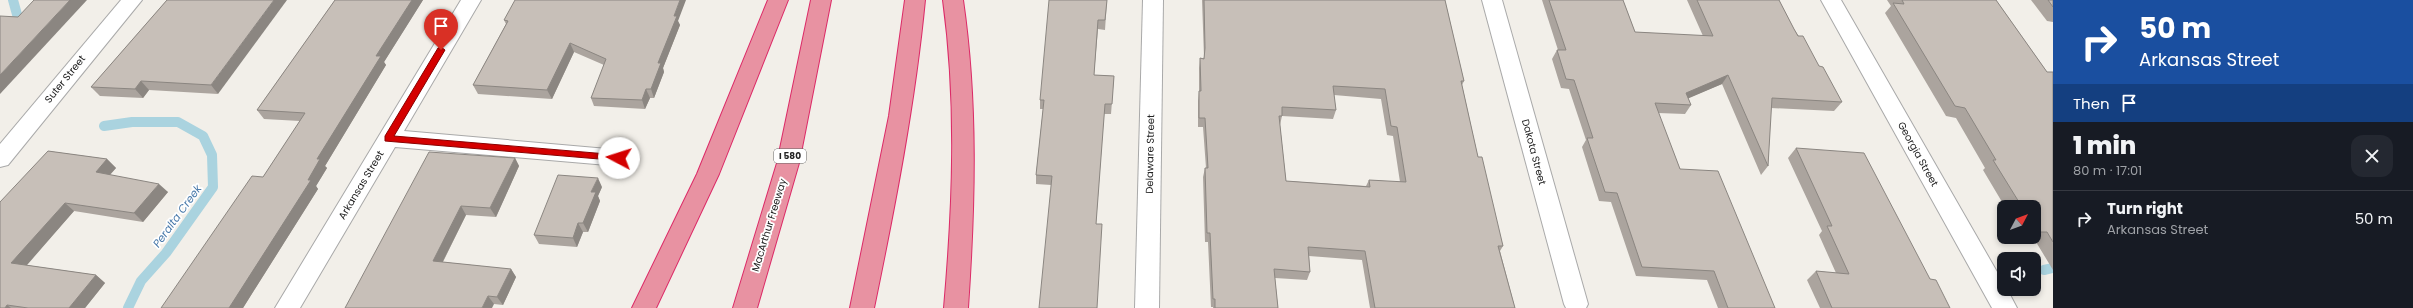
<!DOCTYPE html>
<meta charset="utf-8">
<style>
body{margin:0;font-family:Poppins,sans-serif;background:#242831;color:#f1f3f6;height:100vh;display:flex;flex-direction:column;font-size:15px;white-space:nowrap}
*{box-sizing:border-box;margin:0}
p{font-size:13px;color:#9ea1a6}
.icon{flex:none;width:22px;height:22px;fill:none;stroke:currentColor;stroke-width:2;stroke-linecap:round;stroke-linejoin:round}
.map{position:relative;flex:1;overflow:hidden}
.side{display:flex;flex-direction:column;background:#171b24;width:360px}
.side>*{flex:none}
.banner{background:#1a4fa0;color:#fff;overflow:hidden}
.needle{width:26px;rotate:49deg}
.tools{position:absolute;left:1997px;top:200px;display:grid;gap:8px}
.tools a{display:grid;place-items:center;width:44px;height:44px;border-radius:8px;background:#171b24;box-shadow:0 2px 6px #0003;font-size:20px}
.pin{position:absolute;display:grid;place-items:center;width:34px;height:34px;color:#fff;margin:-41px -17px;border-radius:50% 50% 50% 0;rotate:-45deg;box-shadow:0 0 4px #0007}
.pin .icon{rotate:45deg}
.me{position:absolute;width:44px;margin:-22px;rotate:275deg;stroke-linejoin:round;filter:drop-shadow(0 0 3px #0008)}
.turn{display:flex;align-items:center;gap:14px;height:84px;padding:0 20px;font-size:18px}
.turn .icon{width:52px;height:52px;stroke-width:2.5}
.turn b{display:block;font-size:28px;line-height:34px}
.then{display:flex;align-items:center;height:38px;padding:0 20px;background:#0003;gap:8px;font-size:15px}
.round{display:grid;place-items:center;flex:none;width:42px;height:42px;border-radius:12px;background:#242831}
.overview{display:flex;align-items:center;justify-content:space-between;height:68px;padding:0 20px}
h1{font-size:24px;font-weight:800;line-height:30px}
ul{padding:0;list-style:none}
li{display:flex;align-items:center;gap:12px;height:56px;padding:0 20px;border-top:1px solid #363941}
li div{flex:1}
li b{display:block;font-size:15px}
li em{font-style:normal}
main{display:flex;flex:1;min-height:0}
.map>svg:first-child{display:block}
</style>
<main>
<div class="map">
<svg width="2053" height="308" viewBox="0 0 2053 308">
<rect width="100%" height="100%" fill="#f2efe9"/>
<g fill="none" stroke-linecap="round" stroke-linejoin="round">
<!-- stream -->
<g stroke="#aad3df" stroke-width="10">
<polyline points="13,0 21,29"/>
<polyline points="104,126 132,122 178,122 203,136 212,155 213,187 166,253 141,281 128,308"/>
<polyline points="2044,270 2053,268"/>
</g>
<!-- minor casing -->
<g stroke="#a9a9a9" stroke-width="2">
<g id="minor">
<polygon points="121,0 142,0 8,165 0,167 0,144"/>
<polygon points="461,0 481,0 404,131 619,150 627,152 630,158 627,164 619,166 395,147 300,308 275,308"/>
<polygon points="1143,0 1163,0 1159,308 1135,308"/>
<polygon points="1482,0 1502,0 1588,304 1586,308 1566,308 1564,304"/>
<polygon points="1821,0 1841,0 2004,284 2004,289 2007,289 2017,308 1992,308"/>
</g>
</g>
<!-- highway casing -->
<g stroke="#dc2a67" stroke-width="2">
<g id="highway">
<polygon points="768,0 788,0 719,174 656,308 632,308 697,174"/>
<polygon points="811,0 831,0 799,163 757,308 733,308 777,163"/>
<path d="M905 0H925C915 104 895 206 874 308H850L889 116Z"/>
<path d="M943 0H963C978 103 975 205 968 308H944C953 205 957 103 943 0Z"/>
</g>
</g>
<!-- minor -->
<use href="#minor" fill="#fff" fill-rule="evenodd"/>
<!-- highway -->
<use href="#highway" fill="#e892a2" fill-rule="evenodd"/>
</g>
<!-- wall -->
<g fill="#aba49e" fill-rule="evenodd">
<polygon points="167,0 218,94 149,90 143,98 100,96 91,87"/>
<polygon points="335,0 423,0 384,62 386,65 325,166 327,168 316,186 318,189 243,308 161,308 263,177 300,121 264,119 257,110"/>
<polygon points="1107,0 1105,30 1098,29 1094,75 1114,76 1111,114 1104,114 1096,224 1097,308 1051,185 1036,184 1036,175 1043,109 1040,109 1040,100"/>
<path d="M1202 0H1445L1464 81 1462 85 1478 157 1503 246 1500 251 1515 308H1370L1362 260 1309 256 1310 272 1307 280 1275 278 1278 308H1213V307H1211L1208 242H1205L1203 177 1205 168H1206L1203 127H1198V101L1199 91V68L1200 58 1203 59 1204 57ZM1334 95 1381 99 1387 135 1393 136 1400 182 1369 180 1366 186 1286 181 1280 125 1282 116 1333 119 1336 110Z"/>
<polygon points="1542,0 1623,0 1635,32 1703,36 1687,0 1779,0 1794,29 1819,66 1842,102 1834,111 1771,108 1768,166 1761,175 1722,84 1688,98 1691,105 1685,114 1658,113 1680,169 1775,308 1718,308 1707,280 1636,276 1611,202 1599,201 1582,147 1586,140 1569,89 1561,88 1552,59 1557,50 1558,50"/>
<polygon points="1887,0 1996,0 2047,72 2053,72 2053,270 2036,242 2026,241 2023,237 2034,237 2034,207 2005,207 1983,170 1985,168 1956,118 1946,116 1885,13 1891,6"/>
<polygon points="2031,0 2053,0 2053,22 2047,21"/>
<polygon points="504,20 678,21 680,25 663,68 664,72 654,98 650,98 645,109 594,106 591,98 604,65 574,52 552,99 478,94 473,85 506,24"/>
<polygon points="1796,148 1930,279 1950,308 1820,308 1807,280 1816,271 1836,273 1819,235 1822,231 1788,158"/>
<polygon points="48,151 107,159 116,168 110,175 168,192 143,222 74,211 26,265 96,275 105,283 85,308 0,308"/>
<polygon points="515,158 519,166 496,217 466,215 443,262 511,269 516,277 503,305 494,304 345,308"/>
<polygon points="602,187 598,196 600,201 588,232 583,232 577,247 539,244 534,235"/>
</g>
<!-- shaded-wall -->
<g fill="#8b8681">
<polygon points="70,0 87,0 0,94 0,75"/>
<polygon points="274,0 287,0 218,94 211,85"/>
<polygon points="412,0 423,0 384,62 386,65 325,166 327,168 316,186 318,189 243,308 229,308 308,180 317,159 376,56"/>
<polygon points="680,0 686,0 678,21 680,25 663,68 664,72 654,98 651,89 658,63 674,16"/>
<polygon points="570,43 574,52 552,99 547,90"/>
<polygon points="1728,75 1722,84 1680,102 1686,93"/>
<polygon points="141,81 149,90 143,98 135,89"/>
<polygon points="646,89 650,98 645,109 642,100"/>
<polygon points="515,158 519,166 496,217 490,208"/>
<polygon points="107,159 116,168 104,181 96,172"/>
<polygon points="598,178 602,187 598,196 600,201 588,232 583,223 591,192"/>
<polygon points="159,184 168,192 143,222 134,213"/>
<polygon points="65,203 74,211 21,272 11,263"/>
<polygon points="461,206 466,215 439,269 433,261"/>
<polygon points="578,223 583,232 577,247 573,238"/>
<polygon points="511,269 516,277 503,305 497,297"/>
<polygon points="96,275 105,283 85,308 69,308"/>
<polygon points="488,296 494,304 492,308 482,308"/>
<polygon points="7,305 11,308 5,308"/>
</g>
<!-- building -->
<g fill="#c7bfb8" stroke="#8b8681" fill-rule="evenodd">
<polygon points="34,0 70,0 0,75 0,16 18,17"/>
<polygon points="167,0 274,0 211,85 141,81 135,89 91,87"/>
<polygon points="335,0 412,0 376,56 381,56 317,159 320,159 308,180 311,180 229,308 161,308 252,176 263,177 305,113 257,110"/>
<polygon points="515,0 680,0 674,16 677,16 658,63 661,63 651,89 646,89 642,100 591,98 606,59 570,43 547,90 473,85 508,21 504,20"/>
<polygon points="1049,0 1107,0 1105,20 1098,20 1094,75 1114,76 1112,104 1105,104 1096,224 1102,224 1097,308 1039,308 1052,176 1036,175 1044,100 1040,100"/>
<path d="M1204 0H1445L1464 81H1461L1478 157H1482L1503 246H1498L1515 308H1375L1365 251 1308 247 1310 272 1274 269 1278 308H1215V299H1213L1210 233H1207L1205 168H1208L1205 118H1199V91H1201L1200 58 1204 59 1205 48ZM1333 86 1385 89 1391 126 1397 127 1406 182 1369 180 1370 187 1286 181 1279 116H1282V107L1336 110Z"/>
<polygon points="1549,0 1623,0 1635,32 1713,36 1697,0 1779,0 1794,29 1798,36 1803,36 1819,66 1823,67 1842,102 1772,98 1768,166 1728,75 1686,93 1691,105 1655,103 1680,169 1718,171 1775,308 1728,308 1714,271 1642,267 1617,193 1605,192 1587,138 1593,138 1574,80 1566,79 1557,50 1566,50"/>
<polygon points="1902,0 1996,0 2047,72 2053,72 2053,242 2047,232 2037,232 2034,227 2034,207 2022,207 1993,160 1996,160 1965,108 1955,106 1893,3 1904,4"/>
<polygon points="2048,0 2053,0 2053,7"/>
<polygon points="1796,148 1864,153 1930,279 1936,280 1950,308 1832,308 1816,271 1849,274 1827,226 1832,226"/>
<polygon points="48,151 107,159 96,172 159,184 134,213 65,203 11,263 96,275 69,308 28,308 7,305 5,308 0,308 0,202"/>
<polygon points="429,152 515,158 490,208 461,206 433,261 511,269 497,297 488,296 482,308 345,308"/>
<polygon points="558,175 598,178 591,192 596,192 583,223 578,223 573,238 534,235"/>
</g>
<!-- route -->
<polygon fill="#d40000" stroke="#8a0000" points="441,47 445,50 394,136 619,155 623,156 623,161 385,141 385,136 438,48"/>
<g text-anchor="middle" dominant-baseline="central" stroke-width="3.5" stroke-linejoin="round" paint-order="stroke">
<!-- shield labels -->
<rect fill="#fff" stroke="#646464" stroke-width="1" x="774" y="149" width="32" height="14" rx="3"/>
<g font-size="9" font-weight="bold" fill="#222">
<text x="790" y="156">I 580</text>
</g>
<!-- street labels -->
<g font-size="10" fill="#222" stroke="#fff">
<text transform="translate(65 79) rotate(-51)">Suter Street</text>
<text transform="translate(1534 152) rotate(75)">Dakota Street</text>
<text transform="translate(1150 154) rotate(-89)">Delaware Street</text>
<text transform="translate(1918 154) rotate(61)">Georgia Street</text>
<text transform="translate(361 185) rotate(-59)">Arkansas Street</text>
<text transform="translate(769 225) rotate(-73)">MacArthur Freeway</text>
</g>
<!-- water labels -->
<g font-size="11" font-style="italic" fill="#4a7aab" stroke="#fff">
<text transform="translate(177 216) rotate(-54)">Peralta Creek</text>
</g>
</g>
</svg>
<div class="tools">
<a><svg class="needle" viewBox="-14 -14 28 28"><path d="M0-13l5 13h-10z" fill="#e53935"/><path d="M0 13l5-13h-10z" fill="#9ea1a6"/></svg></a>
<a><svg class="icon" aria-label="sound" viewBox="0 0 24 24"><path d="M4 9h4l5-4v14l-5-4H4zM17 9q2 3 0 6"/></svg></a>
</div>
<div class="pin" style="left:441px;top:50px;background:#d93025"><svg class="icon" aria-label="arrive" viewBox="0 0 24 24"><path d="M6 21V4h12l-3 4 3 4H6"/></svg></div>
<svg class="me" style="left:619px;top:158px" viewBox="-20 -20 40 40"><circle r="19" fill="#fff"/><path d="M0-13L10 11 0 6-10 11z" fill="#d40000"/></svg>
</div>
<section class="side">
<div class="banner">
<div class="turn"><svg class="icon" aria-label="right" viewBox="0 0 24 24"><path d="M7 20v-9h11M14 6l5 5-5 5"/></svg><div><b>50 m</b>Arkansas Street</div></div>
<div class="then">Then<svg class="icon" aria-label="arrive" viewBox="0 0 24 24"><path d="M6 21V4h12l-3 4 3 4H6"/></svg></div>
</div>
<div class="overview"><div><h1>1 min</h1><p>80 m · 17:01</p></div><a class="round"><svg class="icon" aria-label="close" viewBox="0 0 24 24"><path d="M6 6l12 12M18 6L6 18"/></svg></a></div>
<ul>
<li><svg class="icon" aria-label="right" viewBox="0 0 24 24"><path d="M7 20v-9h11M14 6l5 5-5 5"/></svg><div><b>Turn right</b><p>Arkansas Street</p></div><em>50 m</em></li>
</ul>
</section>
</main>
